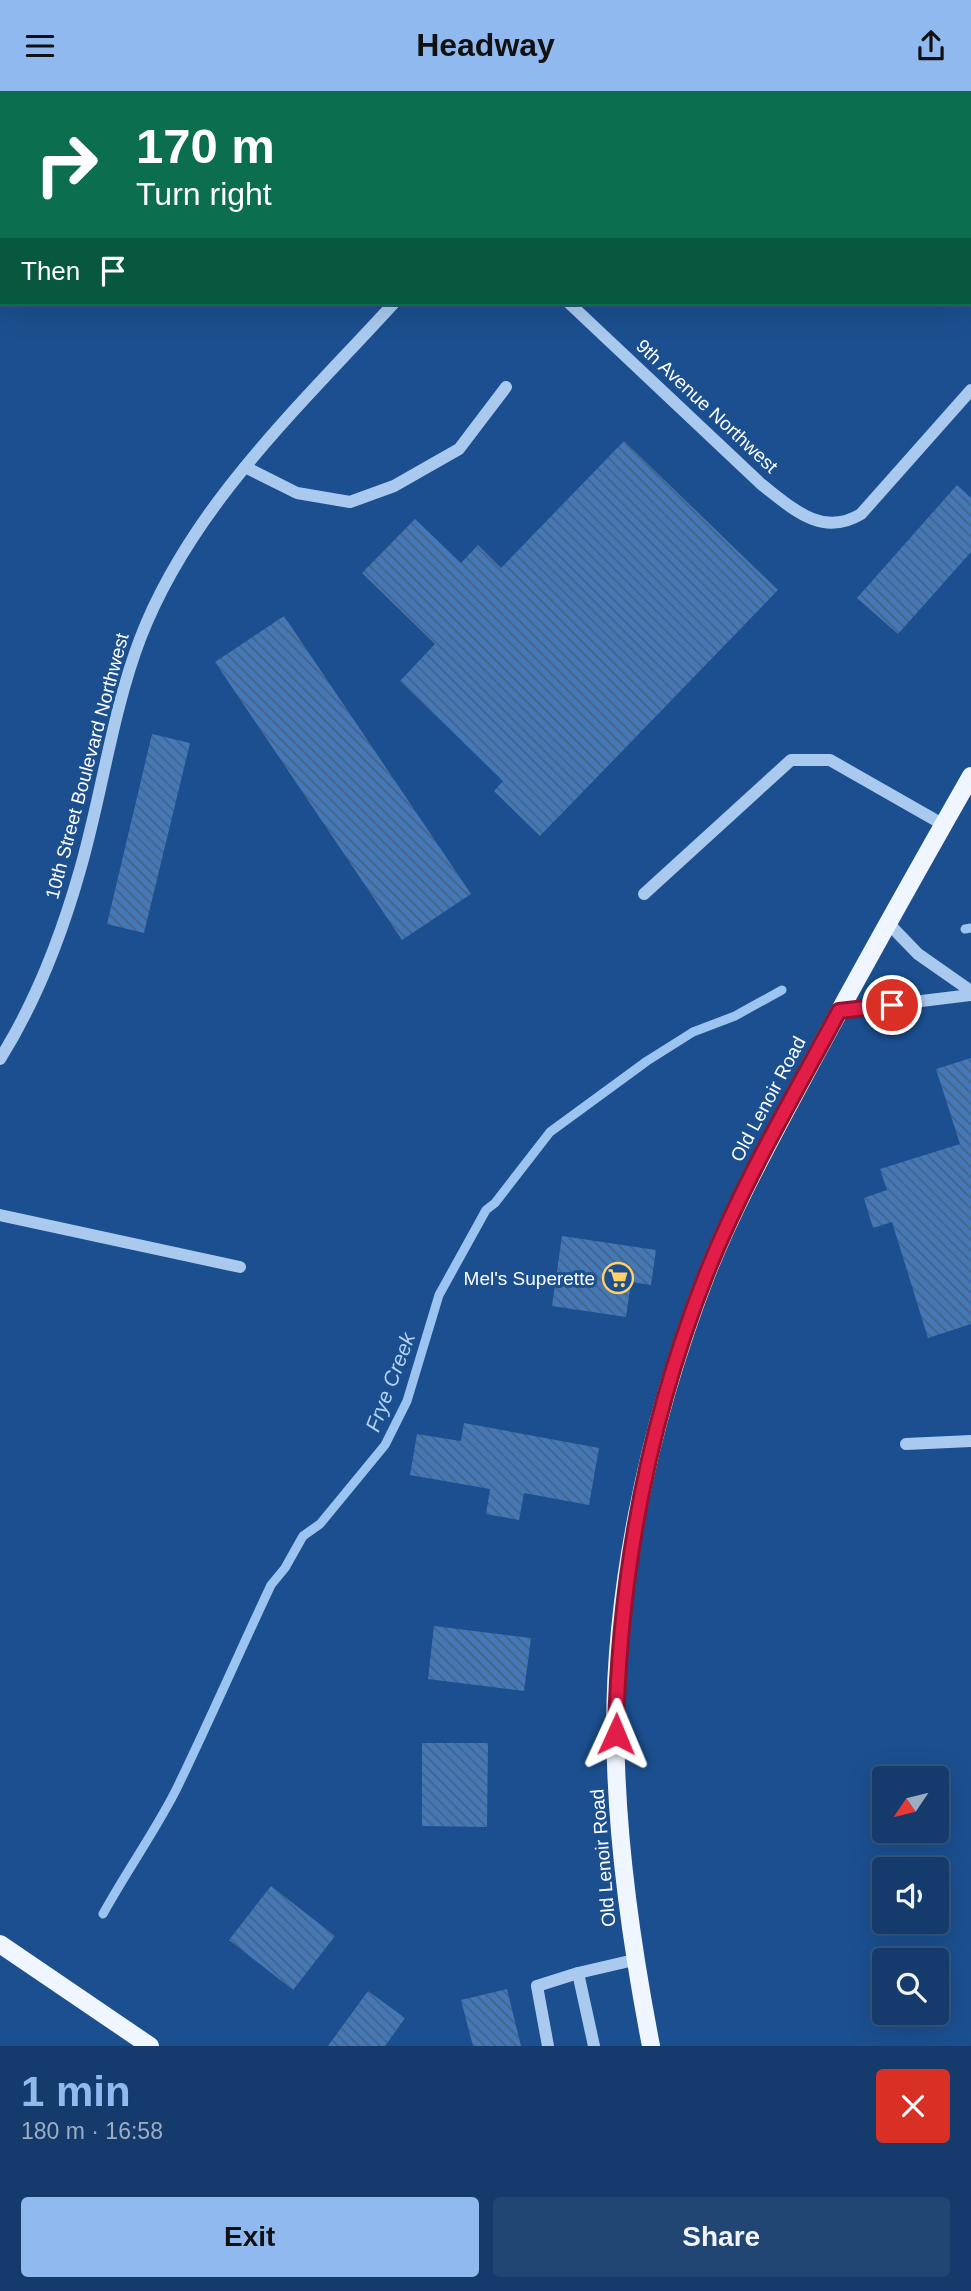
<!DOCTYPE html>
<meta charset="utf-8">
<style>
body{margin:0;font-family:Arial,sans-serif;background:#214673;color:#f1f3f6;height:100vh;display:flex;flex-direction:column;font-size:26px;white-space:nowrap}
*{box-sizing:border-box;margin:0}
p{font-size:23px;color:#9dadc1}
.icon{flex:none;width:38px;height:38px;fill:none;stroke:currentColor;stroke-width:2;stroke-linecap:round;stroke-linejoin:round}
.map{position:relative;height:1955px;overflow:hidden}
.drawer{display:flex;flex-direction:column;background:#143b6b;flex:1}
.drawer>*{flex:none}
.hud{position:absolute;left:0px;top:0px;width:971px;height:214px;box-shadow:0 7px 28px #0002,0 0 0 2px #33557e;background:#0b6e4f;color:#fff;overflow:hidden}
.needle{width:46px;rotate:235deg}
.tools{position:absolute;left:872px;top:1675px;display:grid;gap:14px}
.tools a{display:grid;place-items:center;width:77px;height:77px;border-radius:7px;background:#143b6b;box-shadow:0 7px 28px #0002,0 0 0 2px #33557e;font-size:35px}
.pin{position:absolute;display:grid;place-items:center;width:60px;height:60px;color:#fff;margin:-30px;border:4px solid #fff;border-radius:50%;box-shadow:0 2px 7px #0007}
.me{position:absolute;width:77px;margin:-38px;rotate:1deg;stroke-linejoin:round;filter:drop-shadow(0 0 5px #0008)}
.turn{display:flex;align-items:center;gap:24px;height:147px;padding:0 21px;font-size:32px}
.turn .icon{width:91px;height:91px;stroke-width:2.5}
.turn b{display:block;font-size:49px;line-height:60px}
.then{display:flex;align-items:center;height:66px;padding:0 21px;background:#0003;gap:14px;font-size:26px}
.round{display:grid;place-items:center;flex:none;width:74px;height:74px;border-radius:7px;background:#214673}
.overview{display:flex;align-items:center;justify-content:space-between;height:119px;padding:0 21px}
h1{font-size:42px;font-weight:700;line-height:52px;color:#90b9f0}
.cta{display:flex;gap:14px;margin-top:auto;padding:14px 21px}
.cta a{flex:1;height:80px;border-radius:7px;background:#90b9f0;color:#111;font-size:28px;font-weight:700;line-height:80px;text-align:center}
.cta a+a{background:#214673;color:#f1f3f6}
header{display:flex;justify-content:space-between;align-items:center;height:91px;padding:0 21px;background:#90b9f0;color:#111;font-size:32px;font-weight:700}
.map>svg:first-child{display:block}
</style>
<header><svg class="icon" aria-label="menu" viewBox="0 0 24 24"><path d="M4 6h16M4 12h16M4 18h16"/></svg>Headway<svg class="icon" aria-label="share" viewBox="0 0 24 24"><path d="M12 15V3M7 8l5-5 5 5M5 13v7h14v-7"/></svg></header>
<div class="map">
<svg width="971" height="1955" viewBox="0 0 971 1955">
<defs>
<pattern id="building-back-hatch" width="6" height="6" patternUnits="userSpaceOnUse" patternTransform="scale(1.75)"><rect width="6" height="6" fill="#4478b7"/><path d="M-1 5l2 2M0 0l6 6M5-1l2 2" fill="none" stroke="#486282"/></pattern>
</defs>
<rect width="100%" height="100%" fill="#1b4f8f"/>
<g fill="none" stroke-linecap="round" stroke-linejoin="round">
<!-- stream -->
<g stroke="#9cc4f0" stroke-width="9">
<polyline points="965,838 971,837"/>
<path d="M103 1823C126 1781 154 1742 176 1699 209 1631 239 1562 271 1494L285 1477 303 1445 320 1433 385 1354 407 1310 439 1204 486 1119 495 1112 550 1041 647 970 693 941 735 925 782 899"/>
</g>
</g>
<!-- building -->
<g fill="url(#building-back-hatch)">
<polygon points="624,350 778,499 540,745 494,700 503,690 400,590 435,553 362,482 415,428 461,472 478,454 501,477"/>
<polygon points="957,394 971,407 971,461 898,543 857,507"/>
<polygon points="284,525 471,803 402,849 215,571"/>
<polygon points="152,643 190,652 144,842 107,833"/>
<polygon points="971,967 971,1233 928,1247 892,1131 873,1137 864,1107 887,1099 880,1078 960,1053 936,978"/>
<polygon points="562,1145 656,1159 651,1194 631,1191 626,1226 552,1215"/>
<polygon points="464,1332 599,1357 589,1414 524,1402 519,1429 486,1423 490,1398 410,1384 417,1343 461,1350"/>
<polygon points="434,1535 531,1547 524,1600 428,1588"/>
<polygon points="422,1652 488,1652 487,1736 422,1735"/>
<polygon points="271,1795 335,1845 293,1899 229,1849"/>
<polygon points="507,1898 521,1955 473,1955 461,1909"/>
<polygon points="368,1900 405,1927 385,1955 328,1955"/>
</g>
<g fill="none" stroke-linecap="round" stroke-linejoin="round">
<!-- minor -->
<g stroke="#a9c9ee" stroke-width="12">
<polyline points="585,2 586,0"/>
<path d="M569 212 761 393C792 417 822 447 861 423L971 299"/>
<polyline points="245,376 297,402 350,411 394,395 459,358 506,296"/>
<polyline points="644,803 791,669 830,669 944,734"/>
<polyline points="888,832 918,863 971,900"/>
<polyline points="839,920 971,904"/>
<path d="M0 968C37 909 61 846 80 779 102 703 112 622 140 548 191 415 300 315 394 212"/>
<polyline points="0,1124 240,1176"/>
<polyline points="906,1353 971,1350"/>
<polyline points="548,1955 537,1895 578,1882"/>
<polyline points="594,1955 578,1882 634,1869"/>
</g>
<!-- major -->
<g stroke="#f0f6ff" stroke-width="18">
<polyline points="0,1853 150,1955"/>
<path d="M651 1955C633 1862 619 1768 616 1673 609 1512 649 1331 707 1182 733 1117 767 1055 800 993 855 890 913 787 971 685"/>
</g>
</g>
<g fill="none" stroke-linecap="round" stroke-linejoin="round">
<!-- route casing -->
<g stroke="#92132f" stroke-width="18">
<path id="route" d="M616 1643C619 1485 649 1328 707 1181 743 1091 793 1006 839 920L892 914"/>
</g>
<!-- route -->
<use href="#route" stroke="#e11d48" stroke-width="12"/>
</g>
<!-- icons -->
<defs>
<g id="supermarket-ring" transform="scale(1.575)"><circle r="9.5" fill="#1b4f8f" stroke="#ffd166" stroke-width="1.5"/><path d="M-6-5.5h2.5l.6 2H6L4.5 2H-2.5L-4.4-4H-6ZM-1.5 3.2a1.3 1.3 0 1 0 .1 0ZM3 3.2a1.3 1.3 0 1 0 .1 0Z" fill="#ffd166"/></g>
</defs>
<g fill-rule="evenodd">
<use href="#supermarket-ring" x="618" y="1187"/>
</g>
<g text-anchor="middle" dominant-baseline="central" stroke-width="6" stroke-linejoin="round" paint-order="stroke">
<!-- street labels -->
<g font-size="19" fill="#fff" stroke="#1b4f8f">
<text transform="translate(707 315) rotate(43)">9th Avenue Northwest</text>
<text transform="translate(87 675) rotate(-75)">10th Street Boulevard Northwest</text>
<text transform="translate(768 1008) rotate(-62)">Old Lenoir Road</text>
<text transform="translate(603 1767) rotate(-95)">Old Lenoir Road</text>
</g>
<!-- poi labels -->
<g font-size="19" fill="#fff" stroke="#1b4f8f" text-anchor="end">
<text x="595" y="1187">Mel's Superette</text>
</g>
<!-- water labels -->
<g font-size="21" font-style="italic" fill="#b5d3f5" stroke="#1b4f8f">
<text transform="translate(390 1291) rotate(-69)">Frye Creek</text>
</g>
</g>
</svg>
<div class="tools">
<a><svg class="needle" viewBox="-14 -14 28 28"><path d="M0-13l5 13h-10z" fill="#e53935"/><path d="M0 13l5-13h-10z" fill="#9dadc1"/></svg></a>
<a><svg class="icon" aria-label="sound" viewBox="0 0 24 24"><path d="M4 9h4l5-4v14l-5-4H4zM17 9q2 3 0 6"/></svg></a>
<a><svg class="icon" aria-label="search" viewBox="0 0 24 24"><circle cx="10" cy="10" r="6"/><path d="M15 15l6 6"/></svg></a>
</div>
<div class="pin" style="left:892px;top:914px;background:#d93025"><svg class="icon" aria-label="arrive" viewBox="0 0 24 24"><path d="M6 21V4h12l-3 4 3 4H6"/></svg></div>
<svg class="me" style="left:616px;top:1643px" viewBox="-20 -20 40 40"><path d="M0-17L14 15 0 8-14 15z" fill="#e11d48" stroke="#fff" stroke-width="4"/></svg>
<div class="hud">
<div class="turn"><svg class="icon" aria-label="right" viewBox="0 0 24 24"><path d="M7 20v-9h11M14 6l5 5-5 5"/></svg><div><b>170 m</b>Turn right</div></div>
<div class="then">Then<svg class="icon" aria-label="arrive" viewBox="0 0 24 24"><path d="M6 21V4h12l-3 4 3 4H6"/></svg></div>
</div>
</div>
<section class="drawer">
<div class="overview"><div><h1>1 min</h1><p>180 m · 16:58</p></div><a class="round" style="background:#d93025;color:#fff"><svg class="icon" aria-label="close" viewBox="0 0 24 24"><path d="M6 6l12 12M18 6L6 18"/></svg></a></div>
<div class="cta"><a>Exit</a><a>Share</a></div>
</section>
